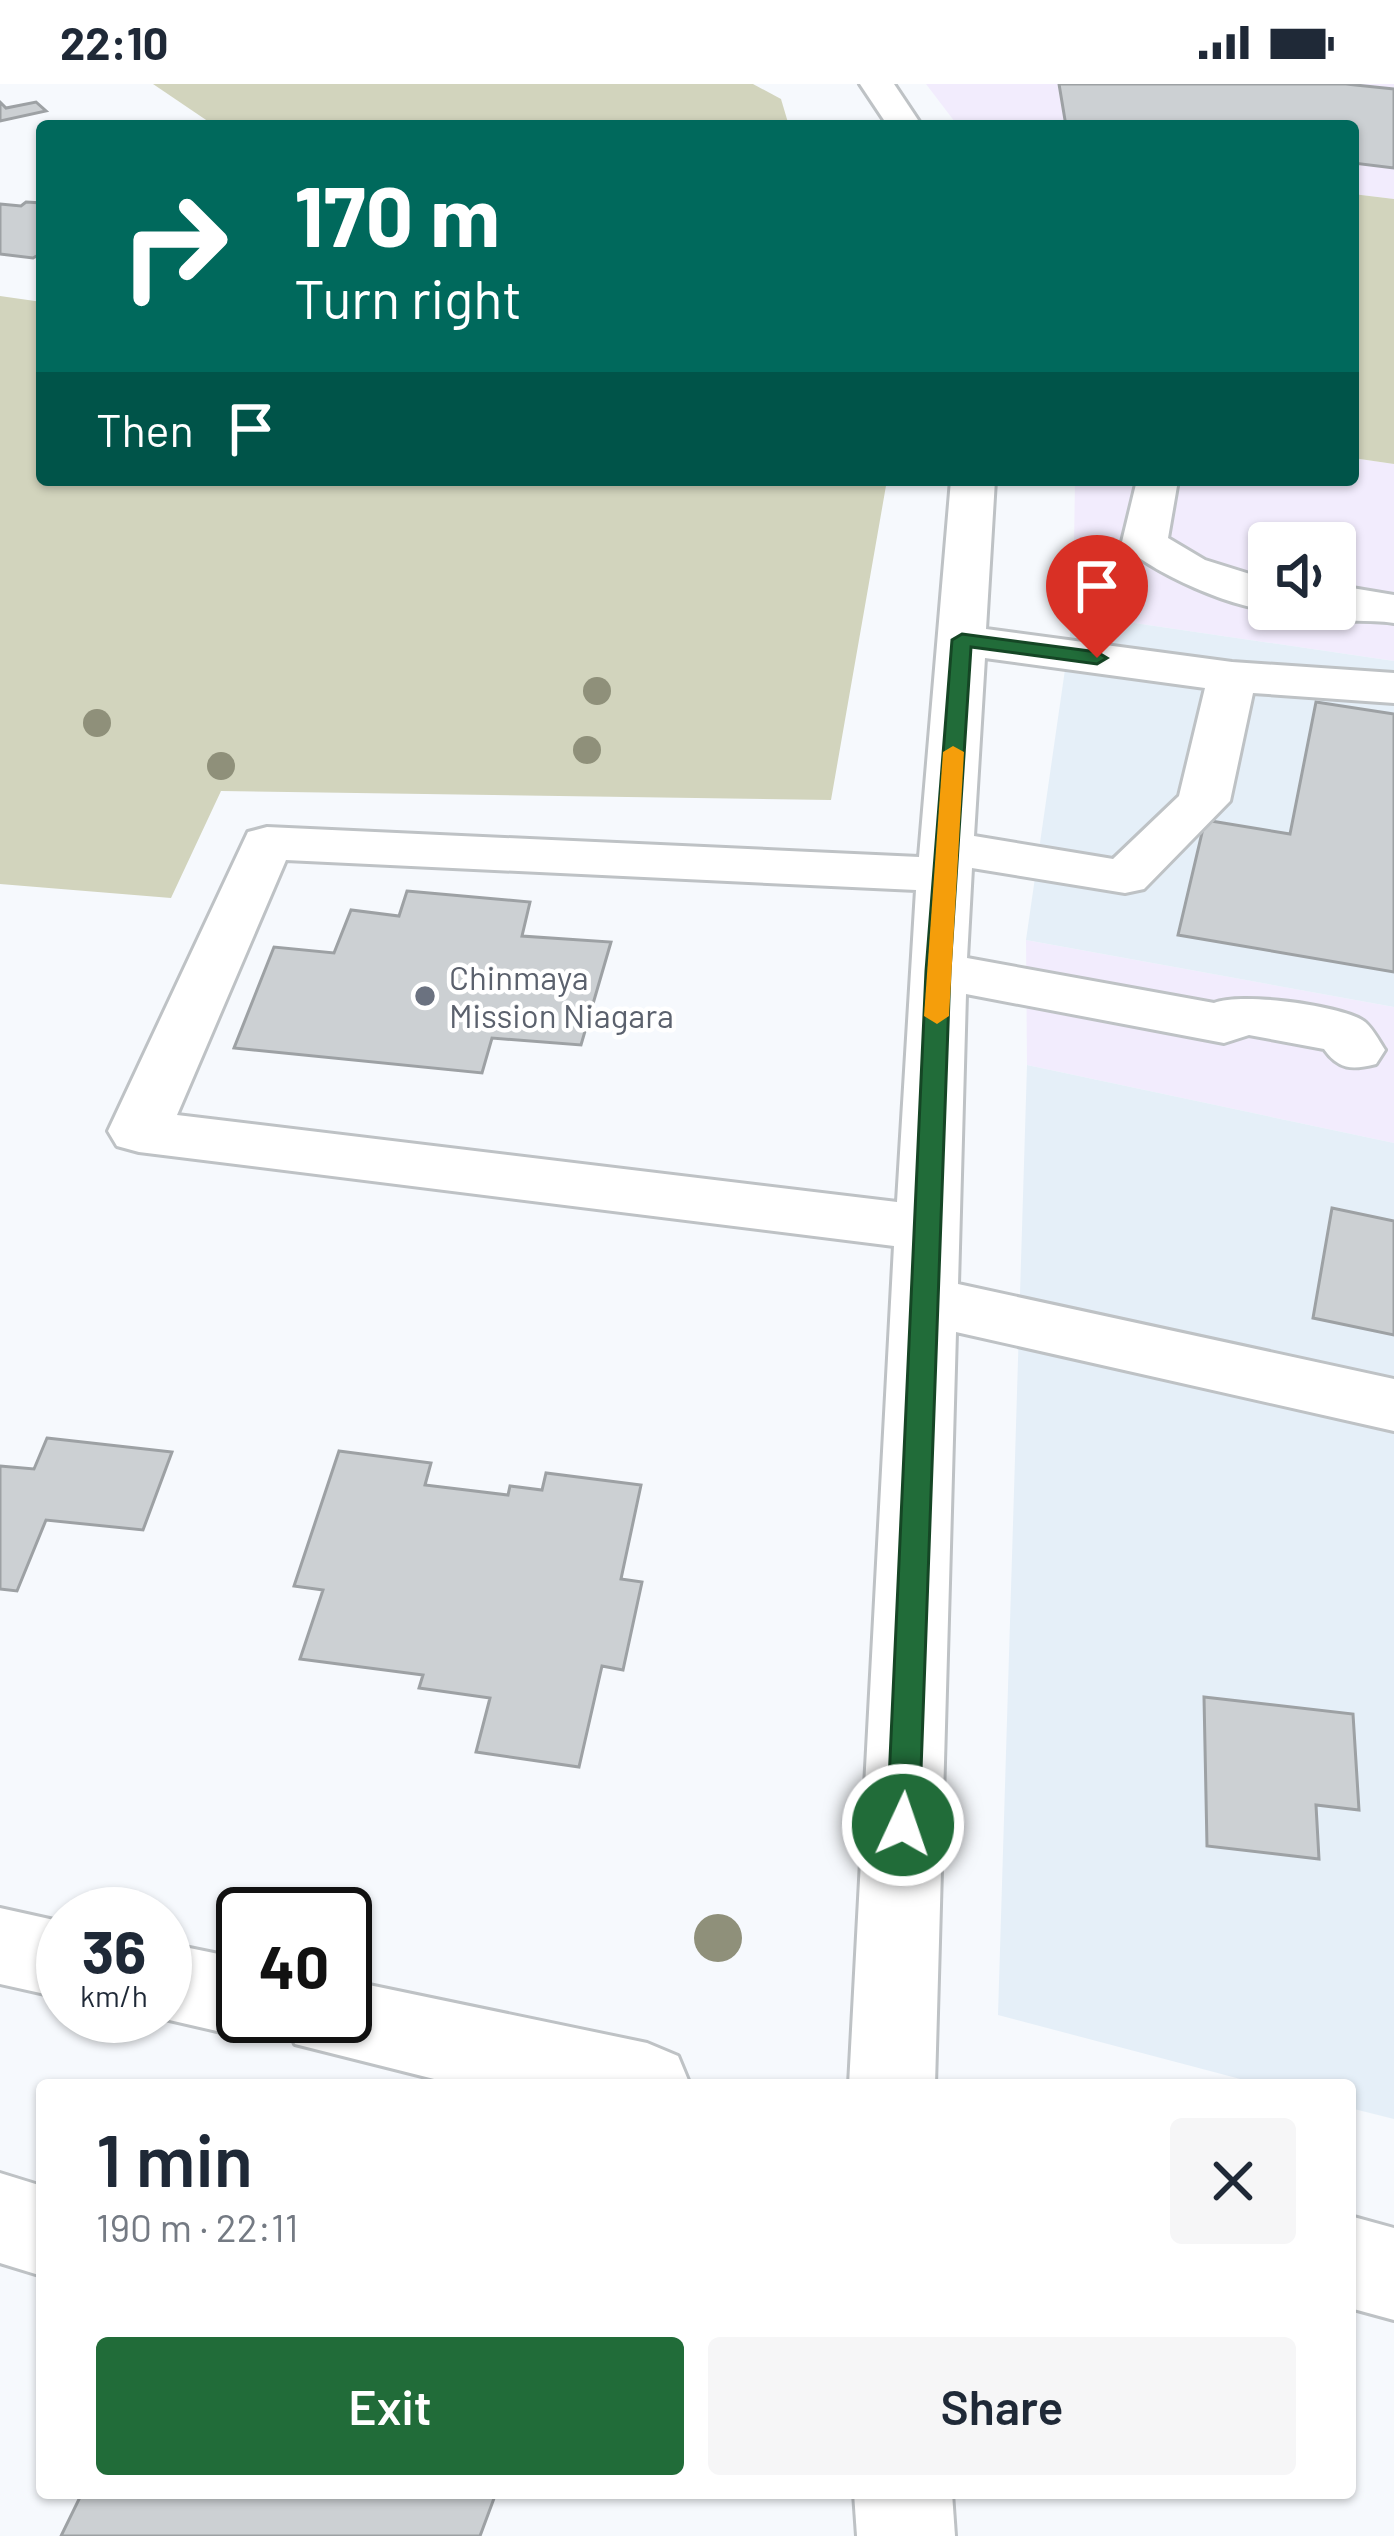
<!DOCTYPE html>
<meta charset="utf-8">
<style>
body{margin:0;font-family:Barlow,sans-serif;background:#f6f6f7;color:#1f2937;height:100vh;display:flex;flex-direction:column;font-size:45px;white-space:nowrap}
*{box-sizing:border-box;margin:0}
p{font-size:39px;color:#747a83}
.icon{flex:none;width:66px;height:66px;fill:none;stroke:currentColor;stroke-width:2;stroke-linecap:round;stroke-linejoin:round}
.map{position:relative;flex:1;overflow:hidden}
.panel{position:absolute;left:36px;top:1995px;width:1320px;height:420px;display:flex;flex-direction:column;background:#fff;border-radius:12px;box-shadow:0 3px 9px #0004}
.panel>*{flex:none}
.guide{position:absolute;left:36px;top:36px;width:1323px;height:366px;border-radius:12px;box-shadow:0 3px 9px #0004;background:#00695c;color:#fff;overflow:hidden}
.controls{position:absolute;left:1248px;top:438px;display:grid;gap:24px}
.controls a{display:grid;place-items:center;width:108px;height:108px;border-radius:12px;background:#fff;box-shadow:0 3px 9px #0004;font-size:60px}
.speed{position:absolute;left:36px;top:1803px;display:flex;gap:24px;font-size:60px;font-weight:700;text-align:center}
.speed>*{display:grid;place-content:center;width:156px;height:156px;border-radius:50%;background:#fff;box-shadow:0 3px 9px #0004;line-height:1}
.speed small{font-size:30px;font-weight:400}
.speed .limit{border:6px solid #111;border-radius:18px;background:#fff;color:#111}
.pin{position:absolute;display:grid;place-items:center;width:102px;height:102px;color:#fff;margin:-123px -51px;border-radius:50% 50% 50% 0;rotate:-45deg;box-shadow:0 0 12px #0007}
.pin .icon{rotate:45deg}
.me{position:absolute;width:132px;margin:-66px;rotate:3deg;stroke-linejoin:round;filter:drop-shadow(0 0 9px #0008)}
.turn{display:flex;align-items:center;gap:42px;height:252px;padding:0 60px;font-size:54px}
.turn .icon{width:156px;height:156px;stroke-width:2.5}
.turn b{display:block;font-size:84px;line-height:102px}
.then{display:flex;align-items:center;height:114px;padding:0 60px;background:#0003;gap:24px;font-size:45px}
.round{display:grid;place-items:center;flex:none;width:126px;height:126px;border-radius:12px;background:#f6f6f7}
.overview{display:flex;align-items:center;justify-content:space-between;height:204px;padding:0 60px}
h1{font-size:72px;font-weight:600;line-height:90px}
.button{display:flex;gap:24px;margin-top:auto;padding:24px 60px}
.button a{flex:1;height:138px;border-radius:12px;background:#216c39;color:#fff;font-size:48px;font-weight:600;line-height:138px;text-align:center}
.button a+a{background:#f6f6f7;color:#1f2937}
.status{display:flex;justify-content:space-between;align-items:center;height:84px;padding:0 60px;background:#fff;direction:ltr}
.status svg{height:33px;fill:currentColor}
.map>svg:first-child{display:block}
</style>
<div class="status"><b>22:10</b><svg viewBox="0 0 49 12"><path d="M0 12V9h3v3zM5 12V6h3v6zM10 12V3h3v9zM15 12V0h3v12zM26 1h20v11H26zM47 4h2v5h-2z"/></svg></div>
<div class="map">
<svg width="1394" height="2452" viewBox="0 0 1394 2452">
<rect width="100%" height="100%" fill="#f6f9fd"/>
<!-- commercial -->
<g fill="#f2ecfd" fill-rule="evenodd">
<polygon points="926,0 1394,0 1394,115 1353,110 1353,42 958,42"/>
<path d="M1353 374 1394 380V577L1073 530 1075 396H1353ZM1269 459H1335V525H1269Z"/>
<polygon points="1026,856 1394,923 1394,1059 1027,981"/>
</g>
<!-- built -->
<g fill="#e5eff8">
<polygon points="1073,530 1394,577 1394,923 1026,856"/>
<polygon points="1027,981 1394,1059 1394,2035 1350,2024 1350,2001 1263,2001 998,1931"/>
</g>
<!-- green -->
<g fill="#d2d4bd">
<polygon points="153,0 753,0 781,15 789,42 215,42"/>
<polygon points="1353,110 1394,115 1394,380 1353,374"/>
<polygon points="0,212 42,218 42,396 887,396 831,716 221,707 171,814 0,800"/>
</g>
<!-- building -->
<g fill="#ccd0d3" stroke="#9da1a4" stroke-width="3">
<polygon points="1059,0 1346,0 1394,5 1394,84 1353,79 1353,42 1066,42"/>
<polygon points="0,18 6,24 36,18 46,27 0,37"/>
<polygon points="26,118 42,119 42,169 33,174 0,170 0,120 21,122"/>
<polygon points="1316,618 1394,630 1394,888 1178,851 1205,736 1290,750"/>
<polygon points="407,807 530,818 522,852 611,858 581,961 492,954 482,989 234,964 274,863 334,869 351,826 399,832"/>
<polygon points="1332,1124 1394,1137 1394,1251 1313,1234"/>
<polygon points="47,1354 172,1368 143,1446 46,1436 17,1507 0,1505 0,1382 34,1385"/>
<polygon points="339,1367 431,1379 425,1401 508,1411 510,1402 542,1406 546,1389 641,1401 621,1495 642,1498 623,1586 602,1582 579,1683 476,1668 490,1614 419,1604 423,1591 300,1575 323,1506 294,1502"/>
<polygon points="1204,1613 1353,1630 1359,1726 1316,1721 1319,1775 1207,1762"/>
<polygon points="82,2409 496,2409 480,2452 61,2452"/>
</g>
<g fill="none" stroke-linecap="round" stroke-linejoin="round">
<!-- minor casing -->
<g stroke="#bec2c5" stroke-width="6">
<g id="minor">
<polygon points="860,0 894,0 922,42 888,42"/>
<path d="M951 396H995L986 545 1232 578 1394 589V619L1253 609 1230 717 1144 805 1125 809 972 784 967 874 1214 919C1240 908 1337 921 1362 936 1371 941 1379 957 1385 966L1376 980C1352 986 1339 986 1324 965L1249 951 1224 959 966 910 958 1200 1394 1295V1347L956 1248 935 2001H849L894 1162 139 1068 117 1062 108 1047 248 748 267 743 919 773ZM985 574 1205 604 1179 712 1113 775 974 752ZM286 776 916 806 897 1118 177 1031Z"/>
<path d="M1137 396H1173L1177 402 1168 454 1205 476 1269 496V525H1277C1246 531 1141 485 1122 458Z"/>
<path d="M1352 504 1394 511V539C1368 535 1342 539 1318 533L1313 525H1335V508Z"/>
<polygon points="0,1824 63,1838 63,1914 0,1900"/>
<polygon points="165,1859 243,1875 243,1932 277,1932 273,1942 243,1953 152,1932 165,1932"/>
<polygon points="345,1896 647,1959 678,1972 690,2001 458,2001 295,1960 283,1932 345,1932"/>
<polygon points="0,2089 42,2102 42,2192 0,2179"/>
<polygon points="1350,2132 1394,2144 1394,2236 1350,2224"/>
<polygon points="854,2409 952,2409 955,2452 857,2452"/>
</g>
</g>
<!-- minor -->
<use href="#minor" fill="#fff" fill-rule="evenodd"/>
</g>
<!-- trees -->
<g fill="#8f907a">
<circle cx="597" cy="607" r="14"/>
<circle cx="97" cy="639" r="14"/>
<circle cx="587" cy="666" r="14"/>
<circle cx="221" cy="682" r="14"/>
<circle cx="718" cy="1854" r="24"/>
</g>
<!-- route -->
<polygon fill="#216c39" stroke="#154625" stroke-width="3" points="962,550 1097,568 1107,574 1097,580 971,563 950,887 919,1741 915,1751 903,1755 891,1751 887,1741 926,887 952,556"/>
<!-- slow -->
<polygon fill="#f59e0b" points="953,662 964,668 949,932 937,940 924,932 943,668"/>
<!-- markers -->
<circle fill="#6b7280" stroke="#fff" stroke-width="4.5" cx="425" cy="912" r="12"/>
<g text-anchor="middle" dominant-baseline="central" stroke-width="9" stroke-linejoin="round" paint-order="stroke">
<!-- worship labels -->
<g font-size="33" fill="#5b616d" stroke="#fff" text-anchor="start">
<text x="449" y="893">Chinmaya<tspan x="449" dy="38">Mission Niagara</tspan></text>
</g>
</g>
</svg>
<div class="controls">
<a><svg class="icon" aria-label="sound" viewBox="0 0 24 24"><path d="M4 9h4l5-4v14l-5-4H4zM17 9q2 3 0 6"/></svg></a>
</div>
<div class="speed"><div>36<small>km/h</small></div><div class="limit">40</div></div>
<div class="pin" style="left:1097px;top:574px;background:#d93025"><svg class="icon" aria-label="arrive" viewBox="0 0 24 24"><path d="M6 21V4h12l-3 4 3 4H6"/></svg></div>
<svg class="me" style="left:903px;top:1741px" viewBox="-20 -20 40 40"><circle r="17" fill="#216c39" stroke="#fff" stroke-width="3"/><path d="M0-11L8 9 0 5-8 9z" fill="#fff"/></svg>
<div class="guide">
<div class="turn"><svg class="icon" aria-label="right" viewBox="0 0 24 24"><path d="M7 20v-9h11M14 6l5 5-5 5"/></svg><div><b>170 m</b>Turn right</div></div>
<div class="then">Then<svg class="icon" aria-label="arrive" viewBox="0 0 24 24"><path d="M6 21V4h12l-3 4 3 4H6"/></svg></div>
</div>
<section class="panel">
<div class="overview"><div><h1>1 min</h1><p>190 m · 22:11</p></div><a class="round"><svg class="icon" aria-label="close" viewBox="0 0 24 24"><path d="M6 6l12 12M18 6L6 18"/></svg></a></div>
<div class="button"><a>Exit</a><a>Share</a></div>
</section>
</div>
